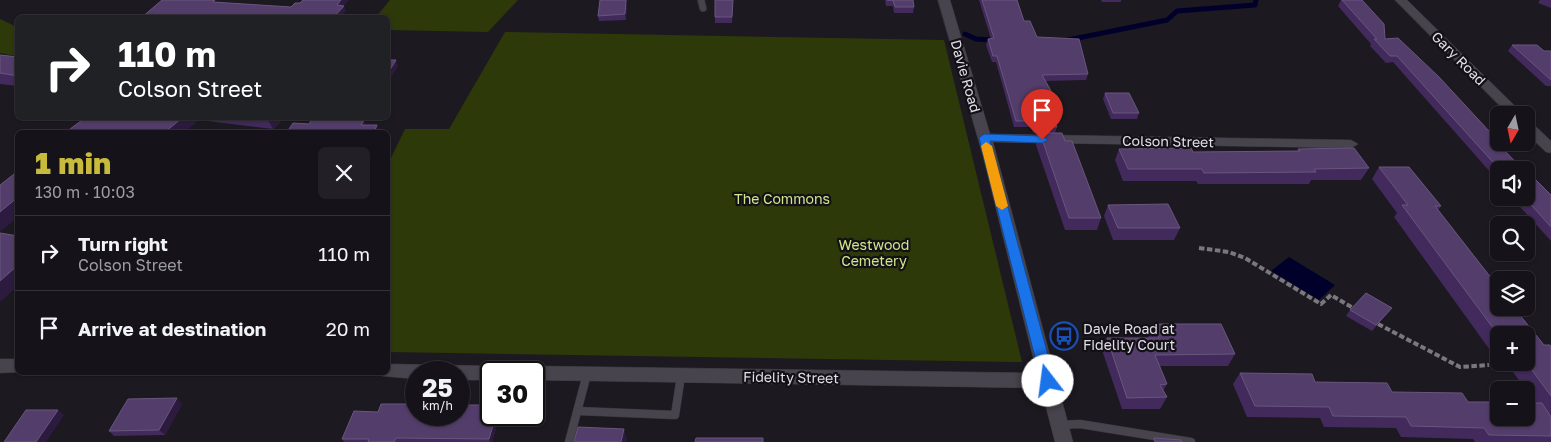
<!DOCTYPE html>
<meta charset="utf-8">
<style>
body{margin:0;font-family:"Golos Text",sans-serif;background:#222026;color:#f1f3f6;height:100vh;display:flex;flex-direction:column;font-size:19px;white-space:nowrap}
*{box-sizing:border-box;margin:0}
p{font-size:16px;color:#9d9ea2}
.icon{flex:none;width:28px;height:28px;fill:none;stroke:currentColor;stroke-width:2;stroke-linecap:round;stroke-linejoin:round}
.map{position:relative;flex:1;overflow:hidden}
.panel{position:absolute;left:15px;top:130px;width:375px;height:245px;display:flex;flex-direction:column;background:#151319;border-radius:8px;box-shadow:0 1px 4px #0004,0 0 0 1px #343238}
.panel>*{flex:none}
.top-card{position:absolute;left:15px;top:15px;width:375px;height:105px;border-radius:8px;box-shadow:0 1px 4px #0004,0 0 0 1px #343238;background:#202124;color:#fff;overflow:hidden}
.needle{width:32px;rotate:189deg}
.fabs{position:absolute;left:1490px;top:106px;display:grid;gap:10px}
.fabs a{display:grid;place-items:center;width:45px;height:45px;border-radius:8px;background:#151319;box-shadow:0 1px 4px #0004,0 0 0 1px #343238;font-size:25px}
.speed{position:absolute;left:405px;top:361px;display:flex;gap:10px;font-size:25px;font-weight:700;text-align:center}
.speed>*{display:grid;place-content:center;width:65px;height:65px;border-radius:50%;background:#151319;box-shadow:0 1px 4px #0004,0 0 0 1px #343238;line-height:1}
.speed small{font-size:12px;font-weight:400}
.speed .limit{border:2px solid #111;border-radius:8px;background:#fff;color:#111}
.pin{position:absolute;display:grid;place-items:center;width:42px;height:42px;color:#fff;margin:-51px -21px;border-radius:50% 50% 50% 0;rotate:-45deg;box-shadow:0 0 5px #0007}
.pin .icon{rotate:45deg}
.me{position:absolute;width:55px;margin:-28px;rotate:345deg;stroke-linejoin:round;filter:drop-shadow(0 0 4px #0008)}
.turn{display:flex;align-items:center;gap:18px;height:105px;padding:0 20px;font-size:22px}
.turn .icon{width:65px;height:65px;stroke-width:2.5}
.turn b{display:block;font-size:35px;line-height:42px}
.round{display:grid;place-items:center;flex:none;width:52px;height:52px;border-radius:8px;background:#222026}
.summary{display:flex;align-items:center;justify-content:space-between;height:85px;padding:0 20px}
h1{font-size:30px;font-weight:800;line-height:38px;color:#c8bb3b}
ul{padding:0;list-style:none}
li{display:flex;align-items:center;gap:15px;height:75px;padding:0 20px;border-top:1px solid #343238}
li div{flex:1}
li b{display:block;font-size:19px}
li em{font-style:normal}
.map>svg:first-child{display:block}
</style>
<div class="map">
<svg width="1551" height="442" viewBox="0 0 1551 442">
<rect width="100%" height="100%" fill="#1c1921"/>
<!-- green -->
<g fill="#2e3909">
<polygon points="390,0 518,0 488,32 388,30 388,18 376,17"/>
<polygon points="0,19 17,27 17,56 0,53"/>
<polygon points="505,32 944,40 1022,362 388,352 388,164 405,129 449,129"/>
</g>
<!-- water -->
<polygon fill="#00002b" points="1289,257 1335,285 1319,300 1271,271"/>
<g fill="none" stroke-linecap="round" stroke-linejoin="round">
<!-- stream -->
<g stroke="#00002b" stroke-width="5">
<polyline points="965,34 976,39 994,40"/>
<polyline points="1068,40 1167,20 1177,11 1255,5 1256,0"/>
</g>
<!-- lane-far1 casing -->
<g stroke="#37353a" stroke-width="8">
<polyline id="lane-far1" points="701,0 703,8"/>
</g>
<!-- lane casing -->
<g stroke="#37353a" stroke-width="9">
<g id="lane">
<polyline points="578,411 675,415 681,376"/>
<polyline points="1059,425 1080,424 1191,442"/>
<polyline points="569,442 587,374"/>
</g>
</g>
<!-- street casing -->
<g stroke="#37353a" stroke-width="1">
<g id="street">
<polygon points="938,0 950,0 990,134 1351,140 1358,144 1351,148 993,142 1073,442 1055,442 1041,388 534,380 534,372 525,372 528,368 534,366 1037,373 983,156"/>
<polygon points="1395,0 1407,0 1524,115 1509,115"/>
<polygon points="1526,121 1531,122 1551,141 1551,153 1546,152 1526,133"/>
<polygon points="0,359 18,359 18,372 20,372 0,373"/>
<polygon points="388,364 491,366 497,368 500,372 491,372 491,380 459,380 459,372 416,372 416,379 382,376 380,372 388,372"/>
</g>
</g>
<!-- path -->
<g stroke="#7a777e" stroke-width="4" stroke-dasharray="5.5 2.5" stroke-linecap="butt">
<polyline points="1199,248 1229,252 1245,258 1321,304 1331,295 1353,308"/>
<polyline points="1378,324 1460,367 1489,365"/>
</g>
<!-- lane-far1 -->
<use href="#lane-far1" stroke="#48444d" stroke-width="6"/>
<!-- lane -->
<use href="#lane" stroke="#48444d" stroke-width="8"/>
<!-- street -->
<use href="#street" fill="#48444d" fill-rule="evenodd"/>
</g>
<!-- wall -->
<g fill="#422a5c">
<polygon points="627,0 626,20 599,21 598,16"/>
<polygon points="733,0 732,23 715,23 715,17"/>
<polygon points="885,0 913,0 914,7 913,13 894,13 893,6 886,6"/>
<polygon points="979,0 1017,0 1024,21 1037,37 1088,74 1086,80 1045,81 1058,103 1056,110 1052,110 1057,127 1055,133 1033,133 1031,127 1014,127 996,62 992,62 986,45 988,39 991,39"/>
<polygon points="1101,0 1121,0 1121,2 1102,2"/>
<polygon points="1341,0 1362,0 1385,39 1507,147 1505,150 1523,170 1499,170 1499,182 1393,62 1386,63 1370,46 1371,44 1338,6"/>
<polygon points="1540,0 1551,0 1551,8 1538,3"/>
<polygon points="1512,45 1544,51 1551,51 1551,86 1546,86 1508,51"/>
<polygon points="0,55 18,57 18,86 0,84"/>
<polygon points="1105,93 1139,113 1137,119 1111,119 1103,99"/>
<polygon points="85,118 284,118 273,129 199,120"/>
<polygon points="1040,133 1065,141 1101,218 1097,230 1065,230 1036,145"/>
<polygon points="1119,149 1193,152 1297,151 1298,149 1369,168 1361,180 1311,180 1309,184 1198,184 1196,181 1123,181 1115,160"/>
<polygon points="1379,167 1441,206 1438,210 1499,288 1544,345 1551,346 1551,416 1550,416 1551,417 1551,442 1475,442 1473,439 1401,437 1396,428 1324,427 1320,418 1247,417 1233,384 1240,373 1468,402 1535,403 1506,362 1526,362 1526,335 1499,335 1499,357 1495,357 1394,217 1397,213 1372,179"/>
<polygon points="1533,180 1551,195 1551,241 1512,198 1526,198"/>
<polygon points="1108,205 1180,228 1174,240 1113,240 1104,216"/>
<polygon points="1392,308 1372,331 1346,316 1350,310"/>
<polygon points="1153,324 1235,354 1228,366 1159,366 1167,384 1163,391 1167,397 1160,409 1122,409 1102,350 1107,338 1149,338 1148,336"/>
<polygon points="182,404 165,435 114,436 109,431"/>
<polygon points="500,415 492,442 344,442 342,439"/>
</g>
<!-- shaded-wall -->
<g fill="#2c1b3e">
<polygon points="341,0 349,0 339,11 337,5"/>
<polygon points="626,0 627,0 626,20 625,14"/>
<polygon points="344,6 346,11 341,18 333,18"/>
<polygon points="396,60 398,66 388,83 388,73"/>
<polygon points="182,118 198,118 199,120 185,132 165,132"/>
<polygon points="267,118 284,118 273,129"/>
<polygon points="364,120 369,132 361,125"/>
<polygon points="377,125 380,132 374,132"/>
<polygon points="18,197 18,217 0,232 0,212"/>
<polygon points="18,265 18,286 0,302 0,281"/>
<polygon points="177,398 182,404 165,435 159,430"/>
<polygon points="58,410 64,415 46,442 36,442"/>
<polygon points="496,415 500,415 492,442 490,442 489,439"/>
<polygon points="624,429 627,440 626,442 621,442"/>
</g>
<!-- building -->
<g fill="#533d6b" stroke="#69567e">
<polygon points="162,0 215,0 213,2 291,7 295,3 300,3 303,0 341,0 337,5 344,6 333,18 141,18"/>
<polygon points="600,0 626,0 625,14 598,16"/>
<polygon points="715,0 733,0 732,17 715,17"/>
<polygon points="887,0 913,0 914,7 895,7 893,0"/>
<polygon points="982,0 1017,0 1024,21 1030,21 1037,37 1079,39 1088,74 1042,75 1058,103 1050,104 1057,127 1034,127 1032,121 1016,121 997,56 993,56 988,39 994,38"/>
<polygon points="1342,0 1362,0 1384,24 1385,39 1398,38 1439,77 1489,131 1493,131 1499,138 1499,142 1503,142 1507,147 1501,147 1523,170 1500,170 1397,56 1390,56 1374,39 1377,39"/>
<polygon points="1512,45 1537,45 1544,51 1551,51 1551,80"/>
<polygon points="0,55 18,57 18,76 0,73"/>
<polygon points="388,60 396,60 388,73"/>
<polygon points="1105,93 1129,93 1139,113 1113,113"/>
<polygon points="85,118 182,118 165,132 66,132"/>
<polygon points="312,119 364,120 361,125 377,125 374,132 287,132 293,123 309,124"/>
<polygon points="1040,133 1062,133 1065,141 1072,141 1101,218 1069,218"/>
<polygon points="1191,148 1193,152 1300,151 1298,149 1354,148 1369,168 1314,169 1316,172 1204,173 1202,169 1128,169 1119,149"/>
<polygon points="1379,167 1409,167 1441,206 1435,206 1499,288 1499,308 1514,308 1544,345 1550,345 1551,346 1551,396 1526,362 1526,335 1499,336 1402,205 1408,205"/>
<polygon points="18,171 18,197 0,212 0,185"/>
<polygon points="1526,173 1533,180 1536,180 1551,195 1551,227 1525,198 1526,198"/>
<polygon points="1168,204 1180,228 1118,228 1108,205"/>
<polygon points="0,233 18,236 18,265 0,281"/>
<polygon points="1366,293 1392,308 1376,325 1350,310"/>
<polygon points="1153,324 1221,324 1235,354 1155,355 1167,384 1160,385 1167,397 1127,398 1107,338 1159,338"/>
<polygon points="1240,373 1312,374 1315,382 1387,383 1392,392 1462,393 1468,402 1499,402 1499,418 1526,418 1526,403 1542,403 1551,417 1551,436 1489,435 1484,428 1411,426 1406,417 1333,416 1329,407 1255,406"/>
<polygon points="177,398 159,430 109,431 128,399"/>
<polygon points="381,404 416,404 416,415 459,415 459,405 491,405 491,415 496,415 489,439 396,438 394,442 368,442 369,439 342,439 354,411 378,412"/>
<polygon points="26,410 58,410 36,442 4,442"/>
<polygon points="578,427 624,429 621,442 574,442"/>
<polygon points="696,438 763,438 763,442 695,442"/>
<polygon points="1154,438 1181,440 1182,442 1155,442"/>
</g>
<!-- route -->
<polygon fill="#1a73e8" stroke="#114b97" points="984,134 1042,136 1048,140 1042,143 990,141 1055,381 1053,385 1043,385 1041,381 979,138"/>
<!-- slow -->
<polygon fill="#f59e0b" points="986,142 992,146 1008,206 1002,210 996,206 981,146"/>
<!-- icons -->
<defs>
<g id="bus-ring" transform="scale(1.4375)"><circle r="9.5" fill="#131017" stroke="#1a4fb4" stroke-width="1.5"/><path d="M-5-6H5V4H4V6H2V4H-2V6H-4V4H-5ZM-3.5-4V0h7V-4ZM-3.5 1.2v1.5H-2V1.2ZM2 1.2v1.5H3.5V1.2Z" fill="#1a4fb4"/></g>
</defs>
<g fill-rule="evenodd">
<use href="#bus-ring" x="1064" y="336"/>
</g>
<g text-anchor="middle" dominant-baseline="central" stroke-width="4.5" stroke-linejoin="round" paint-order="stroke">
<!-- street labels -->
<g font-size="14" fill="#e1dfe5" stroke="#131017">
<text transform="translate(1459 58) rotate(45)">Gary Road</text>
<text transform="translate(966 76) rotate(74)">Davie Road</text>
<text transform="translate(1168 141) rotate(1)">Colson Street</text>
<text transform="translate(791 377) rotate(1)">Fidelity Street</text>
</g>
<!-- park labels -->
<g font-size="14" fill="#cee888" stroke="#131017">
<text x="782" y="198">The Commons</text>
<text x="874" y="244">Westwood<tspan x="874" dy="16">Cemetery</tspan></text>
</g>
<!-- poi labels -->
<g font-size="14" fill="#e1dfe5" stroke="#131017" text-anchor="start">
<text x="1083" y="328">Davie Road at<tspan x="1083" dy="16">Fidelity Court</tspan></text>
</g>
</g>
</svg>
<div class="fabs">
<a><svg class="needle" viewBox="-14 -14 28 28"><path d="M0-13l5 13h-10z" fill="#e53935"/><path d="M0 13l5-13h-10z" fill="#9d9ea2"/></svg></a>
<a><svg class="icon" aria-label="sound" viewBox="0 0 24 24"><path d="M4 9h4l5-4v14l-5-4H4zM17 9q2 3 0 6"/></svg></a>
<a><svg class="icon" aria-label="search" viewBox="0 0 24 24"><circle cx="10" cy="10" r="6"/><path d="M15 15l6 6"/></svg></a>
<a><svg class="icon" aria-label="layers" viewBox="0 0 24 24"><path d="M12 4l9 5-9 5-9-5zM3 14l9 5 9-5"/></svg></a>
<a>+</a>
<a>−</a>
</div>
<div class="speed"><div>25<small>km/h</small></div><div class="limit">30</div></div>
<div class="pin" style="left:1042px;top:140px;background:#d93025"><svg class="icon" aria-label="arrive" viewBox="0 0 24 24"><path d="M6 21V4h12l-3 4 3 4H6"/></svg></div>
<svg class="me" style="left:1048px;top:381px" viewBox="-20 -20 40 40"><circle r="19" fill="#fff"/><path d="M0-13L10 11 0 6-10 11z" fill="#1a73e8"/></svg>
<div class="top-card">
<div class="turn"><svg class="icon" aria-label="right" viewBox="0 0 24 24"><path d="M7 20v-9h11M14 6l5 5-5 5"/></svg><div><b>110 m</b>Colson Street</div></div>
</div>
<section class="panel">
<div class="summary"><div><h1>1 min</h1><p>130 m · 10:03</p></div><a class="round"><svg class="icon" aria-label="close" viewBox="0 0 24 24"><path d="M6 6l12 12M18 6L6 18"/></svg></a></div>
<ul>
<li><svg class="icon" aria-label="right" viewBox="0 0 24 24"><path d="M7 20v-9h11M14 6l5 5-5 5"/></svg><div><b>Turn right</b><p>Colson Street</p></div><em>110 m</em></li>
<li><svg class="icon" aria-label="arrive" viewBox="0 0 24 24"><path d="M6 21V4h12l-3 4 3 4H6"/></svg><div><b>Arrive at destination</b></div><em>20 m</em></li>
</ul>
</section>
</div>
